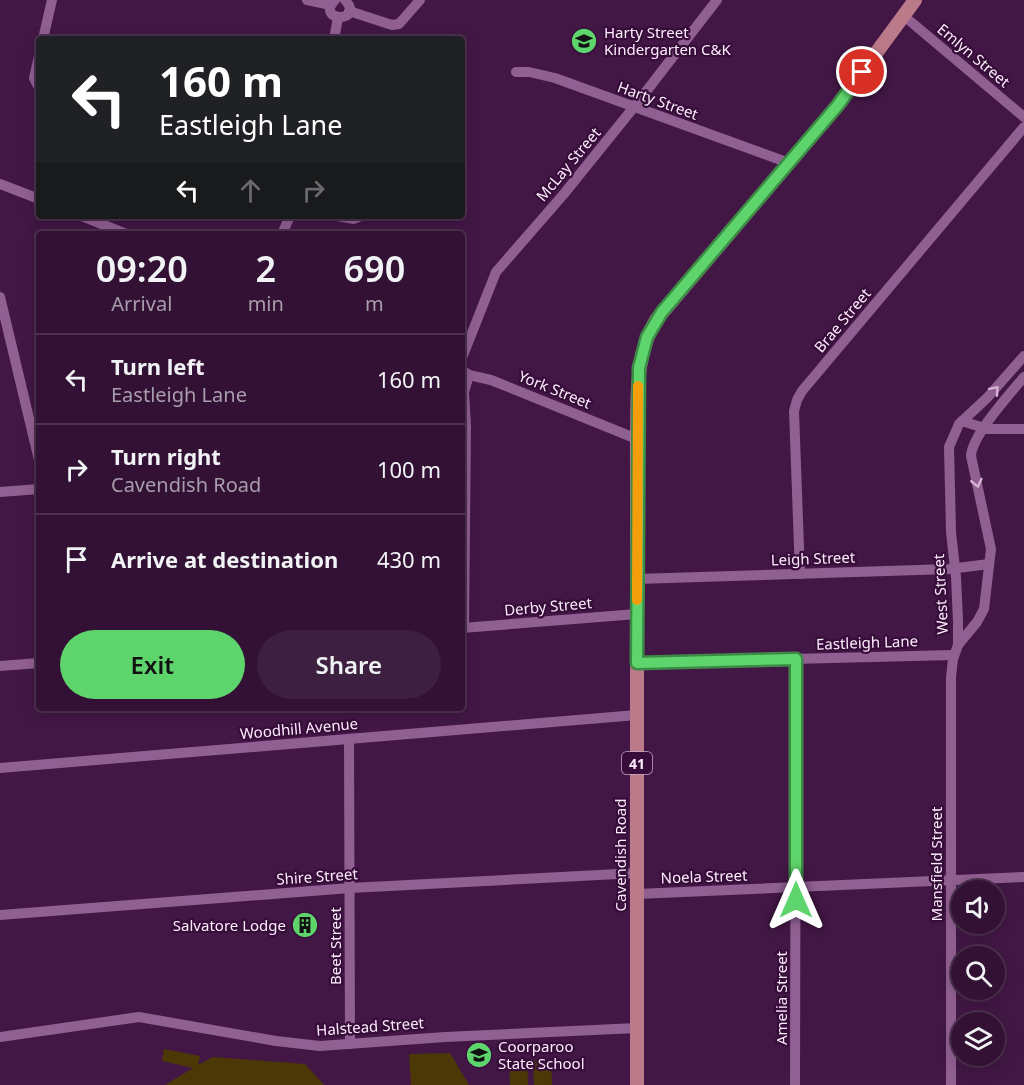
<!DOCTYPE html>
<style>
body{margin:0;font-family:"Noto Sans",sans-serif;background:#3d1f40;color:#f1f3f6;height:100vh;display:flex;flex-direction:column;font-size:22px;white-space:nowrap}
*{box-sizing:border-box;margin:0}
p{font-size:20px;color:#a89dac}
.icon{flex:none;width:33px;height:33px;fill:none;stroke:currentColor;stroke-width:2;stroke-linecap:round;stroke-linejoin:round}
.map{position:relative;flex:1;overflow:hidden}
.sheet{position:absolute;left:36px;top:231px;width:429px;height:480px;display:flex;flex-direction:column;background:#321134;border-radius:6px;box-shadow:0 3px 15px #0003,0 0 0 2px #4d314f}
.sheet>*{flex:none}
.banner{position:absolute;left:36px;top:36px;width:429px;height:183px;border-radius:6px;box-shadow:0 3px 15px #0003,0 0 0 2px #4d314f;background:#202124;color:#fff;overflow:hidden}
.fabs{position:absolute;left:951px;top:880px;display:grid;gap:12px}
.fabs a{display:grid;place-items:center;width:54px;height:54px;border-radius:50%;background:#321134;box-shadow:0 3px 15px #0003,0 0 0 2px #4d314f;font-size:30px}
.pin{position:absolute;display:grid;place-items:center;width:51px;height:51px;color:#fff;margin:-26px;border:3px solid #fff;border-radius:50%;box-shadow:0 2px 6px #0007}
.me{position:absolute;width:66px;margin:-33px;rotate:0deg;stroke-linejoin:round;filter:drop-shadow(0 0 4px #0008)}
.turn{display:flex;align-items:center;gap:21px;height:126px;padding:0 24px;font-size:27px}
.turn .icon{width:78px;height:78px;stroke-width:2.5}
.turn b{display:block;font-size:42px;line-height:51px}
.lanes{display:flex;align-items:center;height:57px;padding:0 24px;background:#0003;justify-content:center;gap:30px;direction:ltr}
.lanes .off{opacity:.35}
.eta{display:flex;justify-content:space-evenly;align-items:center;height:102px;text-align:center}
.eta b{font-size:36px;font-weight:600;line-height:42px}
.primary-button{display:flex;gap:12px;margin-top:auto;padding:12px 24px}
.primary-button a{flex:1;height:69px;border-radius:36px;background:#5ed56c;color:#111;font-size:24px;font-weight:600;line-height:69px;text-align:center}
.primary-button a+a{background:#3d1f40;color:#f1f3f6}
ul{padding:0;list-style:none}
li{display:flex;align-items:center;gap:18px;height:90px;padding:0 24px;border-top:2px solid #4d314f}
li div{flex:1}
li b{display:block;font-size:22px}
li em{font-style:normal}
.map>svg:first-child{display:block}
</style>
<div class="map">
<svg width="1024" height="1085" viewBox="0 0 1024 1085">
<rect width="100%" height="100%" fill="#421745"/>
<!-- green -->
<g fill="#4b3806">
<polygon points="164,1049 200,1056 198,1065 213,1057 305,1064 324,1085 165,1085 193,1068 162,1061"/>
<polygon points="450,1053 469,1085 411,1085 409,1054"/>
<polygon points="527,1059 528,1085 510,1085 509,1060"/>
<polygon points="551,1060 552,1085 534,1085 533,1061"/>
</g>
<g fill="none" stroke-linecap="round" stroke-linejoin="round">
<!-- minor -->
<g stroke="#916092" stroke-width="10">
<polyline points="307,0 331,5"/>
<path d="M335 0C314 22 366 23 345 0"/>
<polyline points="349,11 392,25 399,24 420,0"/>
<polyline points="904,16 1024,117"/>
<polyline points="43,39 52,0"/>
<polyline points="334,39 338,18"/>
<polyline points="39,56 34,78 39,88"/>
<polyline points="516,72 529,72 555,78 789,163"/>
<polyline points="0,184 39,199"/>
<polyline points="82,216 126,234"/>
<polyline points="338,216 354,219 361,216"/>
<polyline points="282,234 290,216"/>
<polyline points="0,297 39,460"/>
<polyline points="462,358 496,272 563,195 634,107 717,0"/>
<polyline points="462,370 469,375 491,380 637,439"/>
<polyline points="962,421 987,429 1024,429"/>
<polyline points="0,492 39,489"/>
<polyline points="800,574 794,411 797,400 802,391 1024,127"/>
<polyline points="637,579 949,569 989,564"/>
<polyline points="462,628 637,614"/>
<polyline points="464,628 466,426 464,392 469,375"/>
<path d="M958 645 977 622 984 609 991 549 971 456C972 435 1010 394 1024 377"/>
<polyline points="637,663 954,655"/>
<polyline points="0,666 39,663"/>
<polyline points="349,739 350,1044"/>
<polyline points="0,768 637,715"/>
<polyline points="637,894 1024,877"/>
<polyline points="0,915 350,888 637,873"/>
<polyline points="0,1037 139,1017 276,1041 320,1046 445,1037 637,1028"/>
<polyline points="795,1085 796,659"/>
<polyline points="951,1085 951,677 953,659 958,645 958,621 956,577 951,532 949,447 959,424 987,398 1024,356"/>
</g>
<!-- major -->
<path stroke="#ba7a8a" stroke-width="14" d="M637 1085V439C638 398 634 357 656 320L838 105 915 0"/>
</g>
<!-- one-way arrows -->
<defs><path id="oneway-chevron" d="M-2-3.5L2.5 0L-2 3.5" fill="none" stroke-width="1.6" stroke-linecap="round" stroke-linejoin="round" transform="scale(1.5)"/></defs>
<g stroke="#d3b5d3">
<use href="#oneway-chevron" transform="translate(995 390) rotate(-49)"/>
<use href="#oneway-chevron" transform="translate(977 483) rotate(77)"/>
</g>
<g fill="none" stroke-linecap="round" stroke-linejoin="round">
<!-- route casing -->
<g stroke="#3d8a46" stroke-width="15">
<polyline id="route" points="796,900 796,659 637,663 639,368 647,337 662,312 838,105 862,72"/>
</g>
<!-- route -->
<use href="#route" stroke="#5ed56c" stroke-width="10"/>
<!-- slow -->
<polyline stroke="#f59e0b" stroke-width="10" points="637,600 638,386"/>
</g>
<!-- icons -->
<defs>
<g id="school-disc" transform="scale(1.35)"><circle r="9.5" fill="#5ed56c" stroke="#370c3a"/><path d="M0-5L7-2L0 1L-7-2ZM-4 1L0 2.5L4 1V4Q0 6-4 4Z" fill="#111"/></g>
<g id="building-disc" transform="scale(1.35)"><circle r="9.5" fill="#5ed56c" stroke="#370c3a"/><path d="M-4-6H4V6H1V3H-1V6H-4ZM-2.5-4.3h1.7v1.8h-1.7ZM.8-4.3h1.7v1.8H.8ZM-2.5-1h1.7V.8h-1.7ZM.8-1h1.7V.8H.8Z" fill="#111"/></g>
</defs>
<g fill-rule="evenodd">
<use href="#school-disc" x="584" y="41"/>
<use href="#building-disc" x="305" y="925"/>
<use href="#school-disc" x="479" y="1055"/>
</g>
<g text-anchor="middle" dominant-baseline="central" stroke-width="4.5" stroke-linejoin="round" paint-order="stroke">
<!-- shield labels -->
<rect fill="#370c3a" stroke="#c3aac4" stroke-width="1.5" x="622" y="752" width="30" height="22" rx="4.5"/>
<g font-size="14" font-weight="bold" fill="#fef">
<text x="637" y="763">41</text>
</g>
<!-- poi labels -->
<g font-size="15" fill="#fef" stroke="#370c3a" text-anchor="start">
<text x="604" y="32">Harty Street<tspan x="604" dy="17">Kindergarten C&amp;K</tspan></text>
<text x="286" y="925" text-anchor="end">Salvatore Lodge</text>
<text x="498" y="1046">Coorparoo<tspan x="498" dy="17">State School</tspan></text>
</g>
<!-- street labels -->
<g font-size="15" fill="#fef" stroke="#370c3a">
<text transform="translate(974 55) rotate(40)">Emlyn Street</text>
<text transform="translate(658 100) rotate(20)">Harty Street</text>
<text transform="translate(568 164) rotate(-50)">McLay Street</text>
<text transform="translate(842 320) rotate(-50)">Brae Street</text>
<text transform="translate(555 389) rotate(22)">York Street</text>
<text transform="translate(813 558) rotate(-2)">Leigh Street</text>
<text transform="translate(940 594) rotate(-93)">West Street</text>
<text transform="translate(548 606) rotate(-5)">Derby Street</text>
<text transform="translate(867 642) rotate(-2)">Eastleigh Lane</text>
<text transform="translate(299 728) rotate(-5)">Woodhill Avenue</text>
<text transform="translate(620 855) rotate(-90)">Cavendish Road</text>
<text transform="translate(936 864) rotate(-90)">Mansfield Street</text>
<text transform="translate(317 876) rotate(-4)">Shire Street</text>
<text transform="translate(704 876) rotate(-2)">Noela Street</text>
<text transform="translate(335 946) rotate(-90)">Beet Street</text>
<text transform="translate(781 998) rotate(-90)">Amelia Street</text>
<text transform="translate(370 1026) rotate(-4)">Halstead Street</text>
</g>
</g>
</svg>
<div class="fabs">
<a><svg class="icon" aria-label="sound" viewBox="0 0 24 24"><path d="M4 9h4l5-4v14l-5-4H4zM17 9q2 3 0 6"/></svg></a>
<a><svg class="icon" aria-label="search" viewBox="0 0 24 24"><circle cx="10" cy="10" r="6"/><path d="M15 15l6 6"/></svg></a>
<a><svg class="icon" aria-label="layers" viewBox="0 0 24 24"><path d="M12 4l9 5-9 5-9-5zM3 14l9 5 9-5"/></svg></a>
</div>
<div class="pin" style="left:862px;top:72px;background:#d93025"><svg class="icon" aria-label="arrive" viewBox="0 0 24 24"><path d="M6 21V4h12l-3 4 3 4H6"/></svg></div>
<svg class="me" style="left:796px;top:900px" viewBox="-20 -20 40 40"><path d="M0-17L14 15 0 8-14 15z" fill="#5ed56c" stroke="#fff" stroke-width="4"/></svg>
<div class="banner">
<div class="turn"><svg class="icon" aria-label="left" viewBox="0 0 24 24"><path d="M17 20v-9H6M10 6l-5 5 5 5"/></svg><div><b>160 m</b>Eastleigh Lane</div></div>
<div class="lanes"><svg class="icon" aria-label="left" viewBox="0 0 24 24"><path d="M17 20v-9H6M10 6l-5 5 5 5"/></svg><svg class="icon off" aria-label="ahead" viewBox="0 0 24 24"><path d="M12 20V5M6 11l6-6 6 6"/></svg><svg class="icon off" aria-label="right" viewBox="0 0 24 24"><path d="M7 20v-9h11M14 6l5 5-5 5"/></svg></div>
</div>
<section class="sheet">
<div class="eta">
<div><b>09:20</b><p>Arrival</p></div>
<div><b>2</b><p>min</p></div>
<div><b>690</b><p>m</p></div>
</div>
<ul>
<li><svg class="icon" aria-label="left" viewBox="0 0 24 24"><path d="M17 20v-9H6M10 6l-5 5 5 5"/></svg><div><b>Turn left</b><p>Eastleigh Lane</p></div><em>160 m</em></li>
<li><svg class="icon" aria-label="right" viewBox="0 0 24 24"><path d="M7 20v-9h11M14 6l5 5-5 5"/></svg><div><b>Turn right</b><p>Cavendish Road</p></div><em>100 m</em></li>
<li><svg class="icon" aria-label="arrive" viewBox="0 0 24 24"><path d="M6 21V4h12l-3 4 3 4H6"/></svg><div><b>Arrive at destination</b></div><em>430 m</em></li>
</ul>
<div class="primary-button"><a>Exit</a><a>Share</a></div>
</section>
</div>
